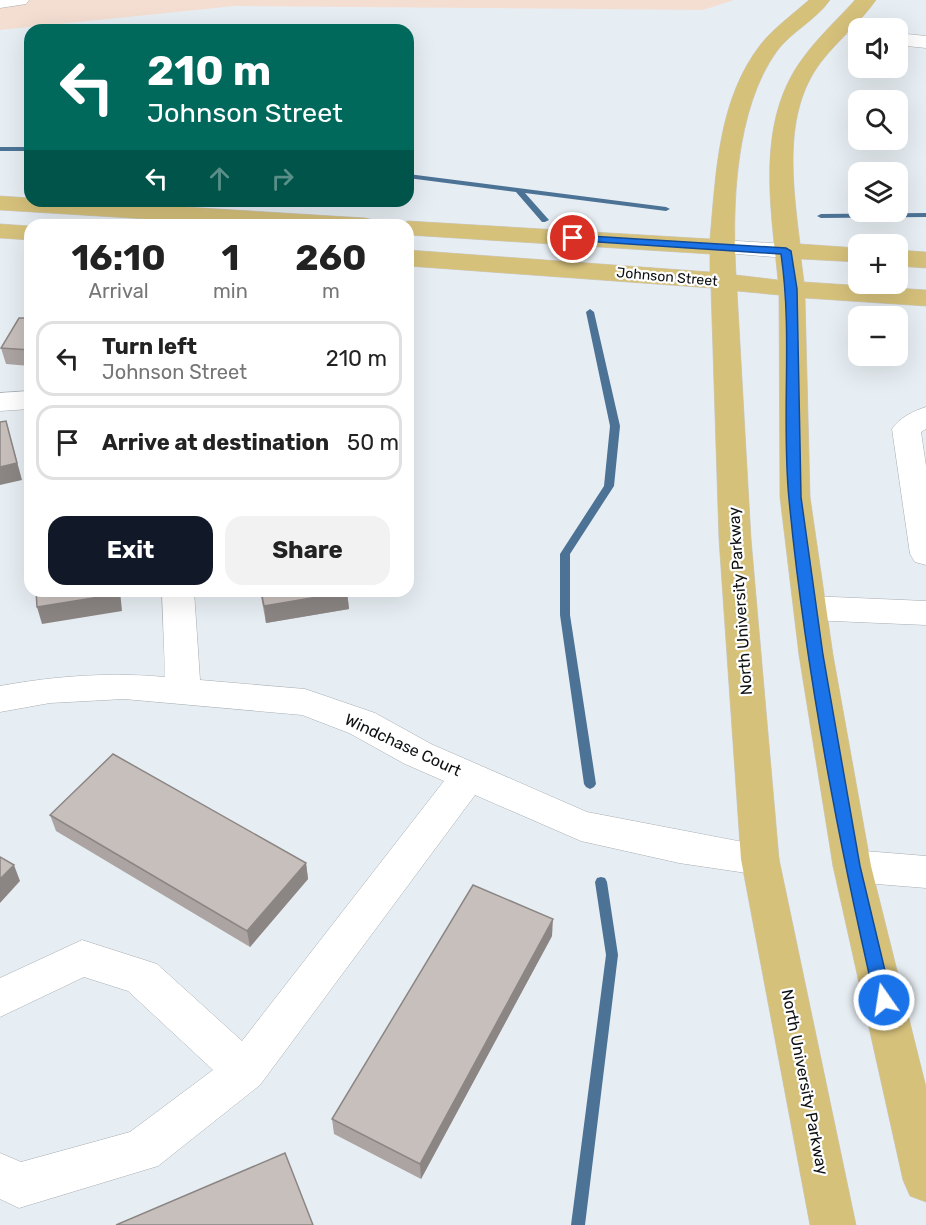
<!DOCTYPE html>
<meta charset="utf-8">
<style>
body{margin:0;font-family:Rubik,sans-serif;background:#f2f2f2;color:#222;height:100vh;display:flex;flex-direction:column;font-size:22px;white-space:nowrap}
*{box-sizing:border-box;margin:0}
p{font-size:20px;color:#767676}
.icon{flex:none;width:33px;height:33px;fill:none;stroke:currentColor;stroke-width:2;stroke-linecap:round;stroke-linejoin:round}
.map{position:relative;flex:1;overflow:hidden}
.side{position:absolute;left:24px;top:219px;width:390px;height:378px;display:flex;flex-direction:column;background:#fff;border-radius:18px;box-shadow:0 6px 24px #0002}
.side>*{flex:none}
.hud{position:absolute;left:24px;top:24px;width:390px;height:183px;border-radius:18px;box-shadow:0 6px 24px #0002;background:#00695c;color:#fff;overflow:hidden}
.fabs{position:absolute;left:848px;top:18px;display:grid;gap:12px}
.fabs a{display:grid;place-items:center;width:60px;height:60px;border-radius:12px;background:#fff;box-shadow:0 6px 24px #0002;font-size:30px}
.pin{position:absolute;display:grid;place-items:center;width:51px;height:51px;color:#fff;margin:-26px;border:3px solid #fff;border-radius:50%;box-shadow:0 2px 6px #0007}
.me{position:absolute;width:66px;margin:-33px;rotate:347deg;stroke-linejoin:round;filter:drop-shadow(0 0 4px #0008)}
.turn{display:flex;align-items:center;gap:21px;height:126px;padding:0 24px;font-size:27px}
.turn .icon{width:78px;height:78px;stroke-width:2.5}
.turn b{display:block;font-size:42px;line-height:51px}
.lanes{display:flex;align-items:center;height:57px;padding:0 24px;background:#0003;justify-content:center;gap:30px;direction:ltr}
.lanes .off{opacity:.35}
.eta{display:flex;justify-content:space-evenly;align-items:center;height:102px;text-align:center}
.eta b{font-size:36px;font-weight:700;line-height:42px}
.primary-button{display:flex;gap:12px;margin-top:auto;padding:12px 24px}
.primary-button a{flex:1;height:69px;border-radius:18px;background:#111827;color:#fff;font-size:24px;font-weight:700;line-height:69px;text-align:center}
.primary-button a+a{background:#f2f2f2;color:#222}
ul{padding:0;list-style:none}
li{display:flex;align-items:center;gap:18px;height:75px;margin:0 12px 9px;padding:0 12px;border:3px solid #e0e0e0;border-radius:18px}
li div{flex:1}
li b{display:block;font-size:22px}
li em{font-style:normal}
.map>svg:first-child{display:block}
</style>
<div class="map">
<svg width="926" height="1225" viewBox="0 0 926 1225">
<rect width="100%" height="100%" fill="#e7eef3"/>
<!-- commercial -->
<polygon fill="#f4ded2" points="0,0 734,0 703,10 235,6 0,30"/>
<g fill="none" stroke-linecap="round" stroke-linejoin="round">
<!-- stream -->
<g fill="#4c7396" fill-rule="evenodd">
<rect x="0" y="147" width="30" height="4"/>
<polygon points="408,174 666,207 670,209 666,211 525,193 549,220 545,222 542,222 516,192 408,178"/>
<polygon points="926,213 926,217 821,218 817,216 821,214"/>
<polygon points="590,309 594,312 620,426 614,486 570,554 570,615 596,784 594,787 590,789 586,787 584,784 560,615 560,554 604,486 610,426 586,312"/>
<polygon points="601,877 605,878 607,882 618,955 585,1225 571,1225 606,955 595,882 597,878"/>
</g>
<!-- minor casing -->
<g stroke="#a7adb2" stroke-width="1">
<g id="minor">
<polygon points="0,0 29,0 26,4 0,8"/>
<polygon points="841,21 865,26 867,28 858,28 858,36 834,31 831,27 834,23"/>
<polygon points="897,33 926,36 926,48 897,45"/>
<polygon points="722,240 786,244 795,246 798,251 795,256 786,258 713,252 710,247 713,242"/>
<polygon points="30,391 30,409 0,411 0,393"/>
<path d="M926 407V429L921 432 926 466V565L915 562 910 554 892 429C899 418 913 411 926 407Z"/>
<path d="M162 591H194L200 680 305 689 375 713 431 744 587 812 774 848 779 859 774 870 760 875 679 863 581 841 475 795 260 1085 158 1166 19 1208 0 1199V1153L21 1162 130 1132 213 1070 128 991 84 977 0 1017V978L82 940 157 964 242 1041 444 781 405 764 349 733 302 715 124 699 50 703 0 712V686C55 676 109 672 165 677Z"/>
<polygon points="810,596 926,601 926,625 810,620 798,616 794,608 798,600"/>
<polygon points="852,850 926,856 926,888 852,882 838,877 833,866 838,855"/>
</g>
</g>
<!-- major casing -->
<g stroke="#cacacb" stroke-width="1">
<g id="major">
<path d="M809 0H830C816 20 791 32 777 51 735 109 732 207 736 275L778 280C771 208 755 122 803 58 818 37 838 19 855 0H876C860 23 838 40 821 62 782 113 793 185 800 244L858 248V262L801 259 804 282 926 290V306L805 298 810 497 833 655 871 866 926 1087V1202L910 1196 903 1180 833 866 799 655 780 497 779 295 737 291 751 539 779 859 856 1225H810L741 859 719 539 711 288 408 266V250L710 272V254L408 235V225H398L408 221 710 239C716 173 718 99 761 44 774 28 793 14 809 0Z"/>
<polygon points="0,196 30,198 30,201 86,201 365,218 374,220 377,225 245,225 0,210"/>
<polygon points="0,224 30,226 30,240 0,238"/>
<polygon points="897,250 926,252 926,268 897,266"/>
</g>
</g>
<!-- minor -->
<use href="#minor" fill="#fff" fill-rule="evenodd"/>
<!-- major -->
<use href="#major" fill="#d6c17b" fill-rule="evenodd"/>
</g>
<!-- wall -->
<g fill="#aba4a2">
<polygon points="30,318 30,366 6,364 1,348"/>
<polygon points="260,591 347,591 349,609 266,623"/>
<polygon points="50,815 306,863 308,879 250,947 56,831"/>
<polygon points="552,936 421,1179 334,1134 332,1119"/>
</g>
<!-- shaded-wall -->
<g fill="#8b8684">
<polygon points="6,421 22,480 0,485 0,467"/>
<polygon points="118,591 120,591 122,611 42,624 37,607"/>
<polygon points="347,592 349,609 266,623 264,606"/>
<polygon points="306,863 308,879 250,947 247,931"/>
<polygon points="14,865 20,881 0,903 0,879"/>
<polygon points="553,919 552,936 421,1179 420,1164"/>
</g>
<!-- building -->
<g fill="#c7bfbc" stroke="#8b8684" stroke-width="1.5">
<polygon points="19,318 30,318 30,350 1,348"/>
<polygon points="6,421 17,463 0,467 0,422"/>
<polygon points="36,591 118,591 118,594 37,607"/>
<polygon points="261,591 347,591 347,592 264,606"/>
<polygon points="113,754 306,863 247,931 50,815"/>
<polygon points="0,857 14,865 0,879"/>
<polygon points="473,885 553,919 420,1164 332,1119"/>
<polygon points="285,1153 313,1225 116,1225"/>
</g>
<!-- route -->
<path fill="#1a73e8" stroke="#114b97" stroke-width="1.5" d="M573 235 786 248 791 251 797 289 801 497 823 655 860 866 892 1000 890 1006 884 1008 878 1006 875 1000C837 835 805 668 789 499 781 417 793 335 781 254L569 240V236Z"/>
<g text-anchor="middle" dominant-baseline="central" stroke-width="4.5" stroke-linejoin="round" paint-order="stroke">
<!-- far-street labels -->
<g font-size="14" fill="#0e1012" stroke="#fff">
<text transform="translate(667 277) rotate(5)">Johnson Street</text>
</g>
<!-- street labels -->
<g font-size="16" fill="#0e1012" stroke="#fff">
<text transform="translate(740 601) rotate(-94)">North University Parkway</text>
<text transform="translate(403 745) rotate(25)">Windchase Court</text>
<text transform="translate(805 1082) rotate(79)">North University Parkway</text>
</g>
</g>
</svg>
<div class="fabs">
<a><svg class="icon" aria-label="sound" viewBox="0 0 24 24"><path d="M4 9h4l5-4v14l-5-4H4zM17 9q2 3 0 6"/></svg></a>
<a><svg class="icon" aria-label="search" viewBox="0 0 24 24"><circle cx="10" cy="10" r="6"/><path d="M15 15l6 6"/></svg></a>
<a><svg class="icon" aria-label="layers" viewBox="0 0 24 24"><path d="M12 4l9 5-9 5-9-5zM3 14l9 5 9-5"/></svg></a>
<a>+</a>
<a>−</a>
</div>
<div class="pin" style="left:573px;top:238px;background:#d93025"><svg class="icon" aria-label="arrive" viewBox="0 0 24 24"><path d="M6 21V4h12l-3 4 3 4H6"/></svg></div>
<svg class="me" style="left:884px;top:1000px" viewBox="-20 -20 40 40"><circle r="17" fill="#1a73e8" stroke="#fff" stroke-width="3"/><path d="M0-11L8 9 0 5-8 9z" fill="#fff"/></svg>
<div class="hud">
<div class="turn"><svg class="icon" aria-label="left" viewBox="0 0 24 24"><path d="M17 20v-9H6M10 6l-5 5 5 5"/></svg><div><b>210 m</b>Johnson Street</div></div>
<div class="lanes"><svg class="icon" aria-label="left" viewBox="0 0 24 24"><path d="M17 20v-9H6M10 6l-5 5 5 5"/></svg><svg class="icon off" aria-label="ahead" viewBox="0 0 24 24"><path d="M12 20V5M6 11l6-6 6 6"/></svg><svg class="icon off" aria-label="right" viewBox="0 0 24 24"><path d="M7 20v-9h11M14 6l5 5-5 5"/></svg></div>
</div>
<section class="side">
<div class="eta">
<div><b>16:10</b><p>Arrival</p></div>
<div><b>1</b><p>min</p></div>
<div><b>260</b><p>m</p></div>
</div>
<ul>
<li><svg class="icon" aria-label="left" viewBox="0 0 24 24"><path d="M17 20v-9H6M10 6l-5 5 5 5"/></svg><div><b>Turn left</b><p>Johnson Street</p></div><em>210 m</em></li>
<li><svg class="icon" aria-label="arrive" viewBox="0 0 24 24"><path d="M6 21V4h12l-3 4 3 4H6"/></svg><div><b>Arrive at destination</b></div><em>50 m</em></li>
</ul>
<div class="primary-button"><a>Exit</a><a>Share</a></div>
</section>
</div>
